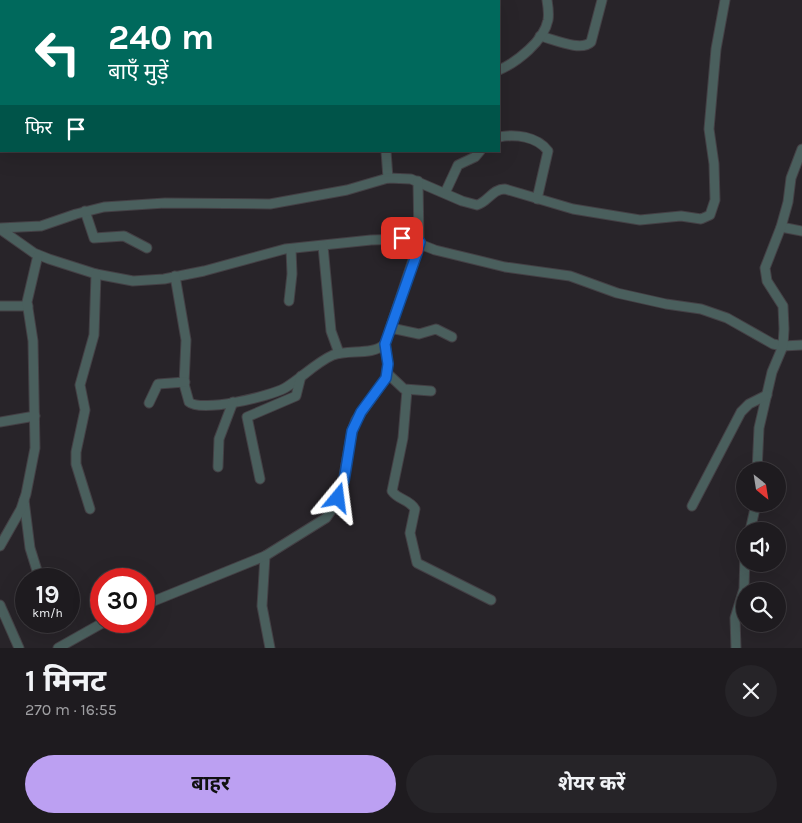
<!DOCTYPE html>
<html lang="hi">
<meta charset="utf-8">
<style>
body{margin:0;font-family:Karla,"Noto Sans Devanagari",sans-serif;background:#262428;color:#f1f3f6;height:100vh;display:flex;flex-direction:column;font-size:19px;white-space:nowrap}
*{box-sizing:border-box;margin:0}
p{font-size:16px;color:#a1a1a4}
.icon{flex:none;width:28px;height:28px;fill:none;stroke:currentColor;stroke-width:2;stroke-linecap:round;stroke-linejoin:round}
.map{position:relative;height:648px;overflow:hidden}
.drawer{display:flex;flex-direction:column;background:#1e1b1f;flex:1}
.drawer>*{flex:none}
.banner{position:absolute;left:0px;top:0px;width:500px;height:152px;box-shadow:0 5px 20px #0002,0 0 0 1px #3c393d;background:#00695c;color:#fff;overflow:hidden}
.needle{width:32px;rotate:150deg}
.buttons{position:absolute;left:736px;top:462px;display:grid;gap:10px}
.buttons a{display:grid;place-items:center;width:50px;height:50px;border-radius:50%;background:#1e1b1f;box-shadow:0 5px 20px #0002,0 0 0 1px #3c393d;font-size:25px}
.speed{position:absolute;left:15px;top:568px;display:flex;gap:10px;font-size:25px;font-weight:700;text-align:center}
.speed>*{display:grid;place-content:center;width:65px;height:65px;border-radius:50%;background:#1e1b1f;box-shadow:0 5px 20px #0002,0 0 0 1px #3c393d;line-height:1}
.speed small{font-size:12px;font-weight:400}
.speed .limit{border:8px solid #d22;background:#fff;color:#111}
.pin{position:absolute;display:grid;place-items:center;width:42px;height:42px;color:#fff;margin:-21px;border-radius:10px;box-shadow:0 2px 8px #0006}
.me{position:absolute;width:55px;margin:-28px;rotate:16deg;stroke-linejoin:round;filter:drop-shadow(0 0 4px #0008)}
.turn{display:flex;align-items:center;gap:18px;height:105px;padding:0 25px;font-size:22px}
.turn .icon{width:65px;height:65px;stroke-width:2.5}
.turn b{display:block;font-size:35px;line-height:42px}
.then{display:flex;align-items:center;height:48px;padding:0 25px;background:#0003;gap:10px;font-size:19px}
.round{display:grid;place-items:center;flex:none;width:52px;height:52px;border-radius:26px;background:#262428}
.summary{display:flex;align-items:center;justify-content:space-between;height:85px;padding:0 25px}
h1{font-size:30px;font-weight:700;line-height:38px}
.button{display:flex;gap:10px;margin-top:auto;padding:10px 25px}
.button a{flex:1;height:58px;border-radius:30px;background:#bca0f2;color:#111;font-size:20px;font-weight:700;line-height:58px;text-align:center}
.button a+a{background:#262428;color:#f1f3f6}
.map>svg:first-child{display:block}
</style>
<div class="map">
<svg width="802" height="648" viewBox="0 0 802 648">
<rect width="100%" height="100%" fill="#282429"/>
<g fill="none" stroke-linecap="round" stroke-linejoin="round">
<!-- minor casing -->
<g stroke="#444045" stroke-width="11">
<g id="minor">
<path d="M540 36C553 39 581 52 591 42L602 0"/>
<path d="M499 70C517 62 544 41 548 20 549 14 548 6 547 0"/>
<path d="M499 137C515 134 537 136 548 151L537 199"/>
<polyline points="386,151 388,178"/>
<polyline points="445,193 458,165 475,157 480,151"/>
<polyline points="85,211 94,238 124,236 147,248"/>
<polyline points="781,227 802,231"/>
<path d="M0 228 41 226 76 214 104 207 165 203 270 204 347 190 388 178 411 179 462 201 477 205C488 202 492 189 505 189L573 209 640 220 681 216 701 219 710 215 715 200 714 164 709 129 716 49 725 0"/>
<polyline points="0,229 34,253 49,259 96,274 133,281 164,279 204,271 285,249 371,240 407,239 435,250 505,267 570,276 617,293 666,304 701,309 727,318 773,344 783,346 802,345"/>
<polyline points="323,246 331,331 339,353"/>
<path d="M175 276 186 340 184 384 189 402C201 413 271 396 285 388 302 378 315 363 333 355 349 349 372 356 385 344L419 242 418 181"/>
<polyline points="289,301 292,274 291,249"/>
<polyline points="0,306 28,306"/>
<polyline points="391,328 419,334 436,329 452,337"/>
<polyline points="387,373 404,389 431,391"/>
<path d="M407 390 403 438 392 491C398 500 409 499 415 509L410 533 417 563 491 600"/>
<polyline points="149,403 158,384 185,382"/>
<polyline points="0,422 35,416"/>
<polyline points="218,467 219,439 233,402"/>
<polyline points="757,471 759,428 772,372 783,346 784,329 783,306 767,281 765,268 781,227 788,202 791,178 802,149"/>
<polyline points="260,479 247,417 296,396 301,376"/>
<polyline points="24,500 30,548 39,577"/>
<polyline points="692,506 741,412 749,404 767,395"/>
<polyline points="90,509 76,464 76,452 85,410 80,385 94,335 96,274"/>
<polyline points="750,531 756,504"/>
<polyline points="0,546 21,509 26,494 35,448 33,341 27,302 38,255"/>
<polyline points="265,556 262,606 270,648"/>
<polyline points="0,605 19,648"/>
<polyline points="144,605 265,556 326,518 335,505 343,481 352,431 356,420 386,378 388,364 385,344"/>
<polyline points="58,648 106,621"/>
<polyline points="736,648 735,618 744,589 745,554"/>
</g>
</g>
<!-- minor -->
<use href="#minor" stroke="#4a5f5d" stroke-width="9"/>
</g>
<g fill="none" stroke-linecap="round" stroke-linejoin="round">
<!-- route casing -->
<g stroke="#114b97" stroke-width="12">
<polyline id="route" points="338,498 344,481 352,431 361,412 386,378 388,364 385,344 417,253 420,242 402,238"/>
</g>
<!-- route -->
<use href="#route" stroke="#1a73e8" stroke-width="9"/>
</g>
</svg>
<div class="buttons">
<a><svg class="needle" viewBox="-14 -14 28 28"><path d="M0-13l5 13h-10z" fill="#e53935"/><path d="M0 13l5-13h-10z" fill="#a1a1a4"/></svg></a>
<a><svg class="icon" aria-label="sound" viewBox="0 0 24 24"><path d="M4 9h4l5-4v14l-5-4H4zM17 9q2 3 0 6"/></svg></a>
<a><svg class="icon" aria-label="search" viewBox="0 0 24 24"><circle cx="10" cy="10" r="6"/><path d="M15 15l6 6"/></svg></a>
</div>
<div class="speed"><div>19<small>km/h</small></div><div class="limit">30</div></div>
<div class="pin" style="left:402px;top:238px;background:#d93025"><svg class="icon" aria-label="arrive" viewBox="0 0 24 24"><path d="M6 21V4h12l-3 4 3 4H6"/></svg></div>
<svg class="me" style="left:338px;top:498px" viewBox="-20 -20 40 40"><path d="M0-17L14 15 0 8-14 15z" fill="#1a73e8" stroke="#fff" stroke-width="4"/></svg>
<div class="banner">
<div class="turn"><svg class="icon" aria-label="left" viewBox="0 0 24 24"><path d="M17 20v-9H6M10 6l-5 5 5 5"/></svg><div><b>240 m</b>बाएँ मुड़ें</div></div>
<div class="then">फिर<svg class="icon" aria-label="arrive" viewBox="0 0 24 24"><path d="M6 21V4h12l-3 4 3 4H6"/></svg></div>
</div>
</div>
<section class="drawer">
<div class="summary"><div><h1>1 मिनट</h1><p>270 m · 16:55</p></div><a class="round"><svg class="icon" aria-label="close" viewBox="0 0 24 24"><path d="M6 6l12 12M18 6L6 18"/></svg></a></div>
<div class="button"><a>बाहर</a><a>शेयर करें</a></div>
</section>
